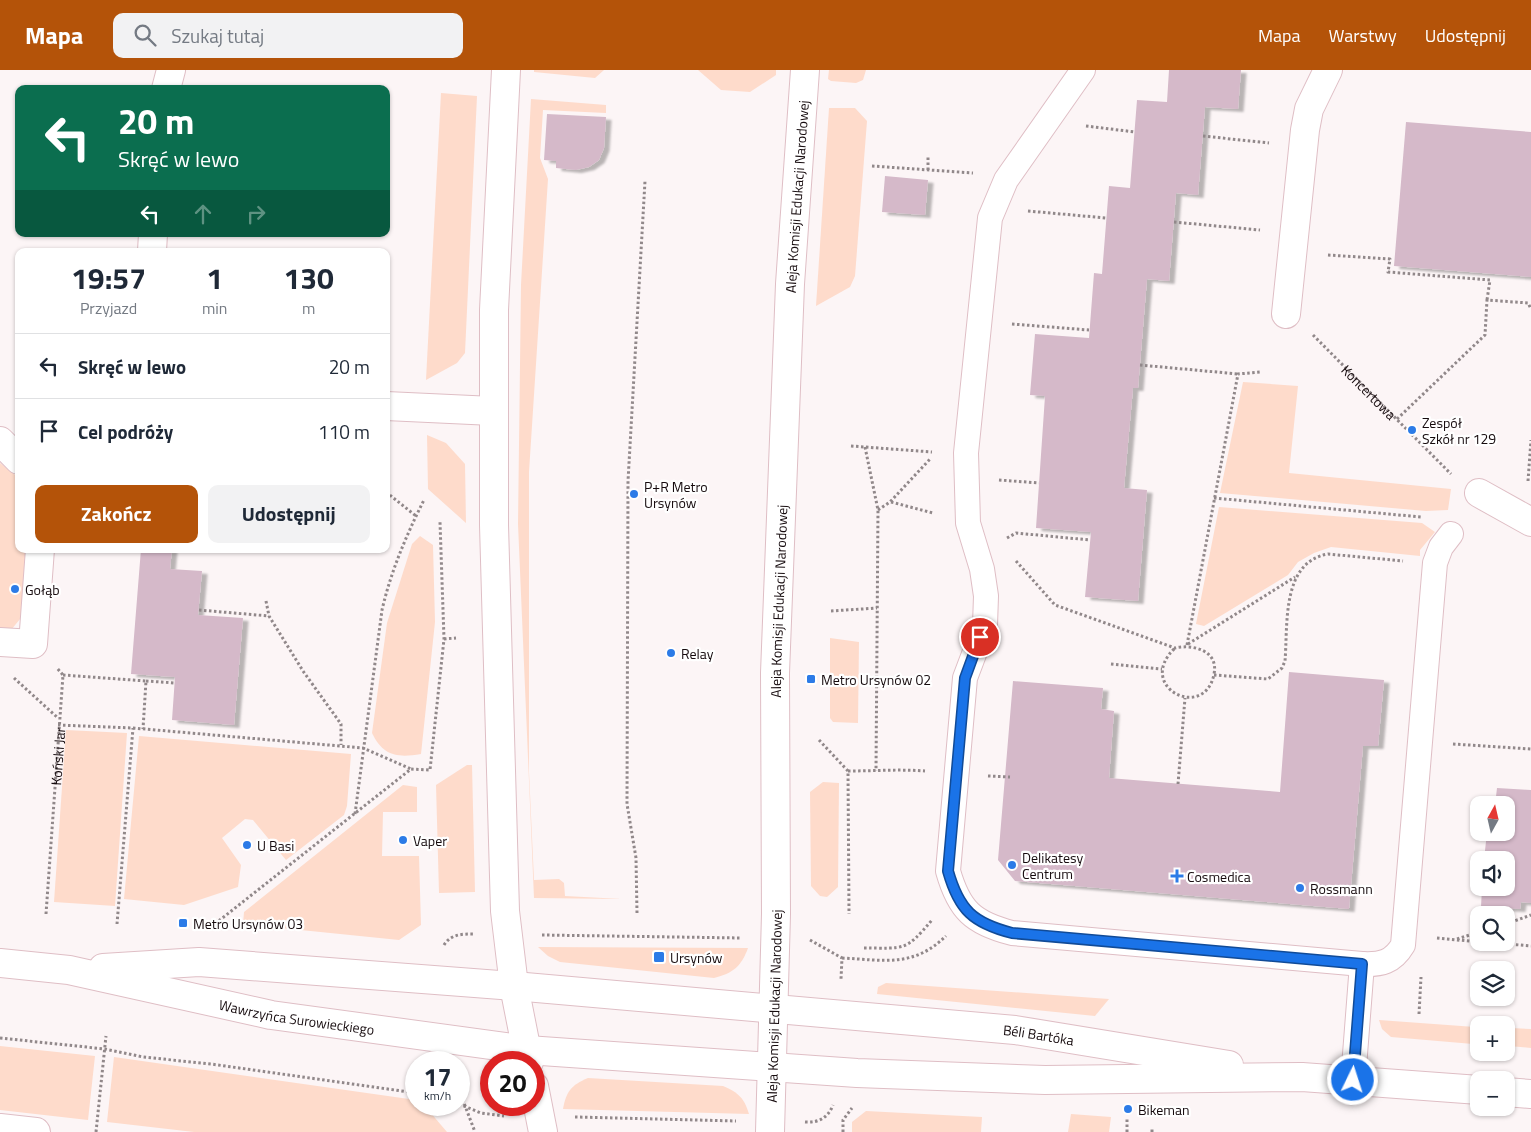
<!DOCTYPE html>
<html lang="pl">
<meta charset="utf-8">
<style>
body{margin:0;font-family:"Titillium Web",sans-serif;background:#f2f2f3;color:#1f2937;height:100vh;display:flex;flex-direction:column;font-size:19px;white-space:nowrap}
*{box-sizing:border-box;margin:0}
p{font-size:16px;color:#747a83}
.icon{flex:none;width:28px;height:28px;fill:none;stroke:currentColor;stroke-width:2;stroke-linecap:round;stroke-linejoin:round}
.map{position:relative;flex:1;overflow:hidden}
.details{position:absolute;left:15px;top:178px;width:375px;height:305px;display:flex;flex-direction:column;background:#fff;border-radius:10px;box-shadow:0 1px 4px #0004}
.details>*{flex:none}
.guide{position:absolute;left:15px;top:15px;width:375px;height:152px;border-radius:10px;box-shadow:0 1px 4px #0004;background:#0b6e4f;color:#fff;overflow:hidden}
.needle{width:32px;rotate:8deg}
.fabs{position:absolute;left:1470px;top:726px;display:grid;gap:10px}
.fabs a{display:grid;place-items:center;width:45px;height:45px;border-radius:10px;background:#fff;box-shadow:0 1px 4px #0004;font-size:25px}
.speed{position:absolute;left:405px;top:981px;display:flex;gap:10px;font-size:25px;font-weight:700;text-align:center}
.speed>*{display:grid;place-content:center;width:65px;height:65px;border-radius:50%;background:#fff;box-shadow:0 1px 4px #0004;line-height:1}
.speed small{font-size:12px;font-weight:400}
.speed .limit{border:8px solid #d22;background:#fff;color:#111}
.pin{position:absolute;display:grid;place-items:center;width:42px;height:42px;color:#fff;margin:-21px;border:2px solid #fff;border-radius:50%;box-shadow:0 1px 5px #0007}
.me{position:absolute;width:55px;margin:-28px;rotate:4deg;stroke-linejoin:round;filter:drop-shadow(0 0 4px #0008)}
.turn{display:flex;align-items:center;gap:18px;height:105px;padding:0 20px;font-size:22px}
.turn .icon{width:65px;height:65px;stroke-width:2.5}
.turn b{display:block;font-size:35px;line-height:42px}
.lanes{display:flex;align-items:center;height:48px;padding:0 20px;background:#0003;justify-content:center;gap:25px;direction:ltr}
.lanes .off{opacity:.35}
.eta{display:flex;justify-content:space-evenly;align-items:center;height:85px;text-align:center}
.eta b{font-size:30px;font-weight:700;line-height:35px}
.action{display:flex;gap:10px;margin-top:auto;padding:10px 20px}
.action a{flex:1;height:58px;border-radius:10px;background:#b45309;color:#fff;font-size:20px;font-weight:700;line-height:58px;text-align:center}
.action a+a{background:#f2f2f3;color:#1f2937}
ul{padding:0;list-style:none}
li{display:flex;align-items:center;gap:15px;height:65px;padding:0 20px;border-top:1px solid #e0e1e3}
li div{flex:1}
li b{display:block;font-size:19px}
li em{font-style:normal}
header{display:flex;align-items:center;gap:30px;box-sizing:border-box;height:70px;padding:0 25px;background:#b45309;color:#fff}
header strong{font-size:24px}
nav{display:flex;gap:28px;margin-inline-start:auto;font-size:18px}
.search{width:350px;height:45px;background:#f2f2f3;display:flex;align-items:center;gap:12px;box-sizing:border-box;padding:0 18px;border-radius:10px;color:#747a83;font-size:19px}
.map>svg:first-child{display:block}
</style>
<header>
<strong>Mapa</strong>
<div class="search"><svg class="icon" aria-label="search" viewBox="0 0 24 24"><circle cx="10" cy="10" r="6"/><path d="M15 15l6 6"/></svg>Szukaj tutaj</div>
<nav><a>Mapa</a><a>Warstwy</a><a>Udostępnij</a></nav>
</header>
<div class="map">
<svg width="1531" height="1062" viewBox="0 0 1531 1062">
<defs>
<filter id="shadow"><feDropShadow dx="5.5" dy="3" stdDeviation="1" flood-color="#0004"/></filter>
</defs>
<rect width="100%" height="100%" fill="#fcf5f6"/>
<!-- green -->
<g fill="#fedbcb">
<polygon points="534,0 604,0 595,8 534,2"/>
<polygon points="698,0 776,0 776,5 750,22 721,20"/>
<polygon points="829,0 866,0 863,10 856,13 831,11 828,9"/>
<polygon points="441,23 477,26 465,283 457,293 426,310"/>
<polygon points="531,29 606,35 606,43 543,40 540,88 548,109 529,402 529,702 534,810 559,809 564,813 565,826 622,829 534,828 518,454 521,215"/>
<polygon points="829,38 855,38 867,51 855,206 850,217 816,236"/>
<polygon points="1243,312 1298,316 1289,403 1451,419 1448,440 1426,441 1220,423"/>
<polygon points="427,365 446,373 465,394 466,453 428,419"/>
<polygon points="0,393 19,408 19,479 28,479 25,543 11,560 0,559"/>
<polygon points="1219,437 1422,453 1435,462 1420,480 1420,486 1331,477 1314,483 1298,492 1288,505 1204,556 1196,554"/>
<path d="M420 466 433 475 435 552 421 684C397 688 383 686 372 663L387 553 412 474Z"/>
<polygon points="830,568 859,572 858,653 833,652 830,648"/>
<polygon points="66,660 127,663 115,836 54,832"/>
<polygon points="139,666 351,684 347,736 344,745 286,790 253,750 245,749 222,768 241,795 238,817 184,835 124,829"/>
<polygon points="467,695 472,695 475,822 439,823 436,715"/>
<polygon points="823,712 839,713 838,817 827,827 820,826 811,816 810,722"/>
<polygon points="403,715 417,717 417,742 383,742 382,786 419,786 421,855 399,870 243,854 244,842"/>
<path d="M538 877 748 878C741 897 733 903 714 908L560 892 548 886Z"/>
<polygon points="886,913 1109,929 1095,946 877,924 878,917"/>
<polygon points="1379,950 1475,957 1473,974 1391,967 1382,959"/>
<polygon points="1511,958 1531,959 1531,978 1509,976"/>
<polygon points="0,976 95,986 88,1050 0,1040"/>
<polygon points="114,987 416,1030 416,1035 424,1035 447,1062 194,1062 107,1052"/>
<path d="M588 1008 723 1016C739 1023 744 1028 749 1044L563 1039C566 1022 571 1015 588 1008Z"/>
<polygon points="866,1041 982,1047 981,1062 852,1062 852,1052"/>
<polygon points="1071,1044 1111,1047 1109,1062 1068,1062"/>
</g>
<!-- building -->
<g fill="#d5b9c9" filter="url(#shadow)">
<polygon points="1169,0 1241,0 1238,39 1205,37 1198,125 1176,123 1169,211 1147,209 1138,318 1133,318 1124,418 1147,420 1138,531 1085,527 1091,462 1036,458 1045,326 1030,325 1035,264 1089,268 1094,203 1102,204 1109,116 1130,118 1137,30 1167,32"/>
<polygon points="547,44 606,47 604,78 599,90 589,97 576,100 556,98 556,91 544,90"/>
<polygon points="1406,52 1531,62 1531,207 1394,196"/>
<polygon points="885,106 928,110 925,145 882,142"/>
<polygon points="141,479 172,479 170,499 202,501 198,545 243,548 234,655 172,650 175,607 131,604"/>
<polygon points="1289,602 1384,610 1378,676 1363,676 1349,839 1015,811 998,790 1013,611 1103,618 1101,639 1114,641 1109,708 1280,722"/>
<polygon points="1497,718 1531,720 1531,833 1521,832 1520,839 1481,837 1482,818 1506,818 1506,790 1484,790 1487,762 1506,762 1506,735 1495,735"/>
</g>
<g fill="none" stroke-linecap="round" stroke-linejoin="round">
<!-- lane casing -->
<g stroke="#dfbec5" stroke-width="26">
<g id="lane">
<path d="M1083 0 1006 110 990 148 966 383 968 453 982 499 986 526 985 555 965 608 948 801C959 840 973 853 1012 863L1362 894 1353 1010"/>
<path d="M1362 894C1381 895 1393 892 1403 875L1435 493 1441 477 1451 464"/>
</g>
</g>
<!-- street casing -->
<g stroke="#dfbec5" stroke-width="30">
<g id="street">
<polyline points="166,19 171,0"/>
<polyline points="152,181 153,164"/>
<polyline points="1286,244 1305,60 1309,39 1328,0"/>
<polyline points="386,336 493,341"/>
<polyline points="0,371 19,390"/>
<polyline points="1479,423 1531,452"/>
<polyline points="0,572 33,574 40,479"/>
<polyline points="0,1058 36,1062"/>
</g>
</g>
<!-- secondary casing -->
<g stroke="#dfbec5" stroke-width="30">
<g id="secondary">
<polyline points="506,0 494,240 494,455 505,841 514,916 529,992"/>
<path id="s3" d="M0 893 69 900 271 945 527 980 857 1003 1045 1010 1302 1007 1479 1020"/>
<path id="s4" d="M103 898 199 892 514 916 1015 960 1229 995"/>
<polyline points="534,1016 543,1062"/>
<polyline points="1506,1022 1531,1024"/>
<path id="s5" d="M770 1062 776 844 775 603 790 214 805 0"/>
</g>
</g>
<!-- path -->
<g stroke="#91888a" stroke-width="3" stroke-dasharray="2.5 2.5" stroke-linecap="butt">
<polyline points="29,17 80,19"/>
<polyline points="1086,56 1135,62"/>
<polyline points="1203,66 1269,73"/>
<polyline points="872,96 973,103"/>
<polyline points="928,100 928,87"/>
<polyline points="1028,141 1106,148"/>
<polyline points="1174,152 1260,160"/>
<polyline points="1328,185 1390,189 1388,202 1490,210 1487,230"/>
<polyline points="1012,254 1089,260"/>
<path id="s1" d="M1313 265 1451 404"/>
<polyline points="1140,295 1238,304"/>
<polyline points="1397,349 1485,265 1487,230 1528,233 1531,239"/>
<polyline points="851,376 932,382"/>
<polyline points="865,377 878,440 876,701"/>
<polyline points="999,410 1039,413"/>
<polyline points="1528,411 1531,370"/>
<polyline points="386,422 416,446"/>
<polyline points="1214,428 1421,447"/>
<polyline points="891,432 933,443"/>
<polyline points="878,440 890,432 931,388"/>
<polyline points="1007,468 1016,463 1090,470"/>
<path d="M1016 491 1055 535 1175 578C1192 574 1219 580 1214 604 1205 652 1134 617 1175 578"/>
<polyline points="266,531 269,546 303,601 341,654 341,675"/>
<polyline points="199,540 269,546"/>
<polyline points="831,541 877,538"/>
<polyline points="444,569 456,568"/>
<polyline points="1188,574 1295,507"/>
<polyline points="1187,575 1238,304 1260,302"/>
<polyline points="1111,594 1162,599"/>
<polyline points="63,605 146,611 143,659"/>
<path d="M1214 605 1268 609 1282 598 1285 591C1288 555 1281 492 1328 484L1403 491"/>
<polyline points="14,608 58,648"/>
<polyline points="146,611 175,613"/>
<polyline points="58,655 133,658 363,678 411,699"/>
<polyline points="819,670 848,701 849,844"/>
<polyline points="1453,674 1531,679"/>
<path d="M848 701C874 701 899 699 925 701"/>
<polyline points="988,706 1010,707"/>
<polyline points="1178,714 1185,628"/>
<path d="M355 744 382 540C391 501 406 466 424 430"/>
<polyline points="637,843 636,788 627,734 628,411 645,111"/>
<path id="s2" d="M46 844 63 605 57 598"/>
<polyline points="117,854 133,658"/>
<polyline points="1506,854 1531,845"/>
<polyline points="211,857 411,699 430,700 444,569 440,452"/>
<polyline points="542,865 741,868"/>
<polyline points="1437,868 1479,872"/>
<polyline points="1457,869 1479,862"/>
<polyline points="810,870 842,888 841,909"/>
<polyline points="1486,872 1531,876"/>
<path d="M444 875C451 864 462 864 473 864"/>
<path d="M864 878C905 878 905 882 932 850"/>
<path d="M842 888C884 890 913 898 946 866"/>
<polyline points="1419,944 1421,907"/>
<polyline points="0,968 105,979 143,987 211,994 416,1023"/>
<polyline points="459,1020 475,1062"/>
<polyline points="459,1034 481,1043 504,1046"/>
<polyline points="575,1047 736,1051"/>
<path d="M805 1052C818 1053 828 1048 833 1035"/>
<polyline points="96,1062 106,966"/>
<polyline points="843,1062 843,1050 852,1038"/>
<polyline points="1127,1062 1127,1049"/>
<polyline points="1152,1062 1152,1058"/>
</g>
<!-- lane -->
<use href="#lane" stroke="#fff" stroke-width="24"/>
<!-- street -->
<use href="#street" stroke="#fff" stroke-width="28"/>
<!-- secondary -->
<use href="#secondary" stroke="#fff" stroke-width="28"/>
</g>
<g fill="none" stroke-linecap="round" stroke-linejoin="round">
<!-- route casing -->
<g stroke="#114b97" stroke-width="12">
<path id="route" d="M980 567 965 608 948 801C959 840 973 853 1012 863L1362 894 1353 1010"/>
</g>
<!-- route -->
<use href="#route" stroke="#1a73e8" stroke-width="9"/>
</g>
<!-- markers -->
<g fill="#2c7be7" stroke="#fff" stroke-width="2">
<circle cx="1412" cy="360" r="5"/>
<circle cx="634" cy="424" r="5"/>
<circle cx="15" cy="519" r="5"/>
<circle cx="671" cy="583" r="5"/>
<rect x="806" y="604" width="10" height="10" rx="2.5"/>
<circle cx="403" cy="770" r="5"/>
<circle cx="247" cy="775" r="5"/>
<circle cx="1012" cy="795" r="5"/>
<path d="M1174.5 798.5h5v5h5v5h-5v5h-5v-5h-5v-5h5z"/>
<circle cx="1300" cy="818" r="5"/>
<rect x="178" y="848" width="10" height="10" rx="2.5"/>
<rect x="653" y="881" width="12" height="12" rx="2.5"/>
<circle cx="1128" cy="1039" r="5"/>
</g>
<g text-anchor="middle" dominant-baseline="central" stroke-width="4.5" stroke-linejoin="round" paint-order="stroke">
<!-- street labels -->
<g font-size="14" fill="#160b0e" stroke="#fff">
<text stroke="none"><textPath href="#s5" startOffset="936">Aleja Komisji Edukacji Narodowej</textPath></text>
<text stroke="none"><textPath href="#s1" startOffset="80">Koncertowa</textPath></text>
<text stroke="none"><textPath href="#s5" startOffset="531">Aleja Komisji Edukacji Narodowej</textPath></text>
<text stroke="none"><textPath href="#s2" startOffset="158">Koński Jar</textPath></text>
<text stroke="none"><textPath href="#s5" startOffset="126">Aleja Komisji Edukacji Narodowej</textPath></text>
<text stroke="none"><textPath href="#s3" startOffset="302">Wawrzyńca Surowieckiego</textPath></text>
<text stroke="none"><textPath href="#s4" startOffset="939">Béli Bartóka</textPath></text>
</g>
<!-- poi labels -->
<g font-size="14" fill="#160b0e" stroke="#fff" text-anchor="start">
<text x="1422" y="352">Zespół<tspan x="1422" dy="16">Szkół nr 129</tspan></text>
<text x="644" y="416">P+R Metro<tspan x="644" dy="16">Ursynów</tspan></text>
<text x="25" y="519">Gołąb</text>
<text x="681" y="583">Relay</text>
<text x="821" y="609">Metro Ursynów 02</text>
<text x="413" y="770">Vaper</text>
<text x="257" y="775">U Basi</text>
<text x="1022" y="787">Delikatesy<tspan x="1022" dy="16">Centrum</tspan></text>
<text x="1187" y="806">Cosmedica</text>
<text x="1310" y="818">Rossmann</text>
<text x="193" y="853">Metro Ursynów 03</text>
<text x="670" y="887">Ursynów</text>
<text x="1138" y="1039">Bikeman</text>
</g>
</g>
</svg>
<div class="fabs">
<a><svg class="needle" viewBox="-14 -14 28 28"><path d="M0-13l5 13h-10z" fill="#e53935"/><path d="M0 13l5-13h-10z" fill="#747a83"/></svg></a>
<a><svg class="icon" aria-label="sound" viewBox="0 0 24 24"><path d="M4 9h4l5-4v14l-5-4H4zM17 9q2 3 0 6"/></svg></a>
<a><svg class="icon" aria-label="search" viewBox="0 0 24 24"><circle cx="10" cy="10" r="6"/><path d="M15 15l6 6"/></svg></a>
<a><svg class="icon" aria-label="layers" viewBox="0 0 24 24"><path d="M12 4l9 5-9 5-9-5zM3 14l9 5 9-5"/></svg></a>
<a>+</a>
<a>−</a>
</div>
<div class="speed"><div>17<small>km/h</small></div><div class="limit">20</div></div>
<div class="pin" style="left:980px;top:567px;background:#d93025"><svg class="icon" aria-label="arrive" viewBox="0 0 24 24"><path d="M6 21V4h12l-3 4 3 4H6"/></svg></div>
<svg class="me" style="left:1353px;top:1010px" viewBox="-20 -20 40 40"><circle r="17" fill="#1a73e8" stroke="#fff" stroke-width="3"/><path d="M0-11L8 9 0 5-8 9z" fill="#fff"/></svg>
<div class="guide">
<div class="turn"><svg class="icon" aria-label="left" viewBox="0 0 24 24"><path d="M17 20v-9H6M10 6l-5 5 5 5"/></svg><div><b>20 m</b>Skręć w lewo</div></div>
<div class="lanes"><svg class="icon" aria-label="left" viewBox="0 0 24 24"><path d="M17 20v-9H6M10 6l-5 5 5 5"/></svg><svg class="icon off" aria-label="ahead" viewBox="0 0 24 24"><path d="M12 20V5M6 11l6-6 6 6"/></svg><svg class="icon off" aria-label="right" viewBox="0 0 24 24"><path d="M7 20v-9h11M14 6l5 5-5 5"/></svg></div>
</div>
<section class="details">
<div class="eta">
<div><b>19:57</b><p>Przyjazd</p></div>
<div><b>1</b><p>min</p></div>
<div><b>130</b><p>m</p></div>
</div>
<ul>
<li><svg class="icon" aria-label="left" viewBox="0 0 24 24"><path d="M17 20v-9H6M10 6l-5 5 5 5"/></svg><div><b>Skręć w lewo</b></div><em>20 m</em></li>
<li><svg class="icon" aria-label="arrive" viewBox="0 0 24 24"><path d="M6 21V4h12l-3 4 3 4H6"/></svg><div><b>Cel podróży</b></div><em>110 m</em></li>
</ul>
<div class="action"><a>Zakończ</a><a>Udostępnij</a></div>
</section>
</div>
